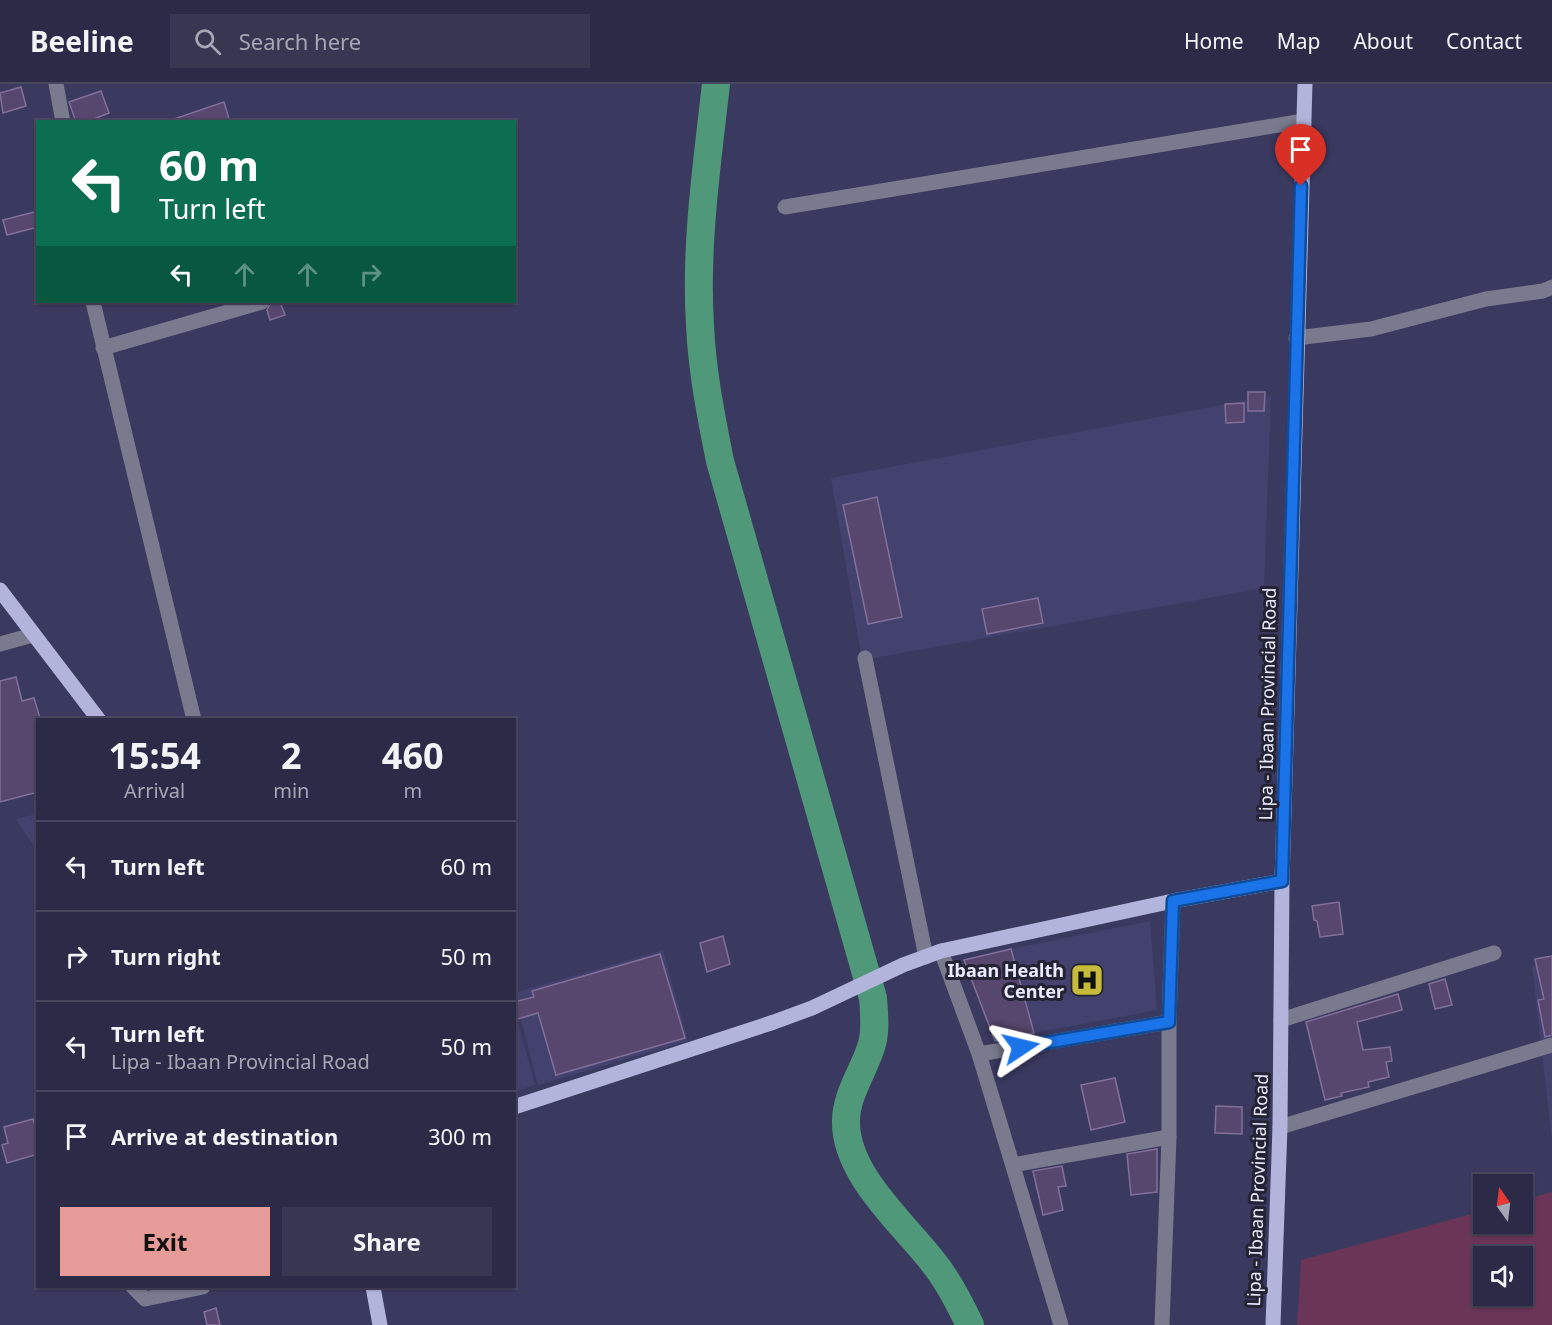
<!DOCTYPE html>
<style>
body{margin:0;font-family:"Noto Sans",sans-serif;background:#383752;color:#f1f3f6;height:100vh;display:flex;flex-direction:column;font-size:22px;white-space:nowrap}
*{box-sizing:border-box;margin:0}
p{font-size:20px;color:#a6a7b4}
.icon{flex:none;width:33px;height:33px;fill:none;stroke:currentColor;stroke-width:2;stroke-linecap:round;stroke-linejoin:round}
.map{position:relative;flex:1;overflow:hidden}
.drawer{position:absolute;left:36px;top:634px;width:480px;height:570px;display:flex;flex-direction:column;background:#2c2b47;border-radius:0px;box-shadow:0 2px 4px #0004,0 0 0 2px #484760}
.drawer>*{flex:none}
.hud{position:absolute;left:36px;top:36px;width:480px;height:183px;border-radius:0px;box-shadow:0 2px 4px #0004,0 0 0 2px #484760;background:#0b6e4f;color:#fff;overflow:hidden}
.needle{width:39px;rotate:346deg}
.buttons{position:absolute;left:1473px;top:1090px;display:grid;gap:12px}
.buttons a{display:grid;place-items:center;width:60px;height:60px;border-radius:0px;background:#2c2b47;box-shadow:0 2px 4px #0004,0 0 0 2px #484760;font-size:30px}
.pin{position:absolute;display:grid;place-items:center;width:51px;height:51px;color:#fff;margin:-62px -26px;border-radius:50% 50% 50% 0;rotate:-45deg;box-shadow:0 0 6px #0007}
.pin .icon{rotate:45deg}
.me{position:absolute;width:66px;margin:-33px;rotate:80deg;stroke-linejoin:round;filter:drop-shadow(0 0 4px #0008)}
.turn{display:flex;align-items:center;gap:21px;height:126px;padding:0 24px;font-size:27px}
.turn .icon{width:78px;height:78px;stroke-width:2.5}
.turn b{display:block;font-size:42px;line-height:51px}
.lanes{display:flex;align-items:center;height:57px;padding:0 24px;background:#0003;justify-content:center;gap:30px;direction:ltr}
.lanes .off{opacity:.35}
.eta{display:flex;justify-content:space-evenly;align-items:center;height:102px;text-align:center}
.eta b{font-size:36px;font-weight:700;line-height:42px}
.button{display:flex;gap:12px;margin-top:auto;padding:12px 24px}
.button a{flex:1;height:69px;border-radius:0px;background:#e69b98;color:#111;font-size:24px;font-weight:700;line-height:69px;text-align:center}
.button a+a{background:#383752;color:#f1f3f6}
ul{padding:0;list-style:none}
li{display:flex;align-items:center;gap:18px;height:90px;padding:0 24px;border-top:2px solid #484760}
li div{flex:1}
li b{display:block;font-size:22px}
li em{font-style:normal}
header{display:flex;align-items:center;gap:36px;box-sizing:border-box;height:84px;padding:0 30px;background:#2c2b47;border-bottom:2px solid #484760}
header strong{font-size:28px}
nav{display:flex;gap:33px;margin-inline-start:auto;font-size:21px}
.search{width:420px;height:54px;background:#383752;display:flex;align-items:center;gap:15px;box-sizing:border-box;padding:0 21px;border-radius:0px;color:#a6a7b4;font-size:22px}
.map>svg:first-child{display:block}
</style>
<header>
<strong>Beeline</strong>
<div class="search"><svg class="icon" aria-label="search" viewBox="0 0 24 24"><circle cx="10" cy="10" r="6"/><path d="M15 15l6 6"/></svg>Search here</div>
<nav><a>Home</a><a>Map</a><a>About</a><a>Contact</a></nav>
</header>
<div class="map">
<svg width="1552" height="1241" viewBox="0 0 1552 1241">
<rect width="100%" height="100%" fill="#3a395f"/>
<!-- built -->
<g fill="#43426f">
<polygon points="1271,312 1264,504 862,576 831,394"/>
<polygon points="37,730 38,730 37,767 16,735"/>
<polygon points="1150,837 1157,926 1034,949 1011,865"/>
<polygon points="663,866 688,957 538,1001 514,909"/>
<polygon points="1552,878 1552,1056 1532,882"/>
<polygon points="514,924 535,1001 515,1007 514,1007"/>
</g>
<!-- green -->
<path fill="#6a3556" fill-rule="evenodd" d="M1552 1108V1241H1297L1301 1176 1483 1127 1484 1140H1522L1523 1116ZM1484 1173H1522V1212H1484Z"/>
<g fill="none" stroke-linecap="round" stroke-linejoin="round">
<!-- river -->
<path stroke="#4f997a" stroke-width="28" d="M716 0C707 80 695 161 700 241 702 287 711 332 720 377L873 914C874 929 876 945 872 960 865 985 846 1010 846 1037 845 1090 902 1138 933 1178 948 1196 960 1220 970 1241"/>
</g>
<!-- building -->
<g fill="#57466d" stroke="#82709a" stroke-width="1.5">
<polygon points="21,3 26,22 3,29 0,9"/>
<polygon points="101,7 109,29 86,38 76,38 69,18"/>
<polygon points="224,18 230,38 174,38 174,35"/>
<polygon points="38,127 38,143 7,151 3,136"/>
<polygon points="271,218 280,218 285,231 270,236 267,226"/>
<polygon points="1248,308 1265,308 1264,327 1248,327"/>
<polygon points="1244,319 1244,338 1226,339 1225,320"/>
<polygon points="877,413 902,533 868,540 843,421"/>
<polygon points="1038,514 1043,539 987,550 982,525"/>
<polygon points="16,593 22,617 34,614 40,634 38,634 38,708 0,718 0,597"/>
<polygon points="1339,818 1343,850 1320,853 1317,837 1314,836 1312,822"/>
<polygon points="723,852 730,880 707,888 700,859"/>
<polygon points="1011,865 1034,949 995,957 964,876"/>
<polygon points="660,870 685,954 556,991 538,929 514,936 514,918 534,913 532,907"/>
<polygon points="1552,872 1552,951 1545,953 1538,916 1544,915 1535,875"/>
<polygon points="1445,895 1452,921 1435,925 1429,900"/>
<polygon points="1398,910 1402,926 1357,938 1363,966 1390,963 1392,977 1386,978 1389,993 1368,998 1369,1003 1341,1009 1342,1012 1325,1016 1306,938"/>
<polygon points="1115,994 1125,1038 1091,1046 1081,1001"/>
<polygon points="1216,1022 1242,1023 1242,1050 1215,1049"/>
<polygon points="33,1035 38,1053 38,1070 7,1079 2,1061 8,1059 4,1043"/>
<polygon points="1157,1065 1157,1108 1131,1111 1127,1070"/>
<polygon points="1062,1082 1066,1102 1058,1103 1063,1126 1043,1131 1033,1087"/>
<polygon points="216,1224 220,1241 207,1241 204,1228"/>
</g>
<g fill="none" stroke-linecap="round" stroke-linejoin="round">
<!-- minor -->
<g stroke="#797a8d" stroke-width="15">
<polyline points="56,0 63,38"/>
<polyline points="785,123 1303,37"/>
<polyline points="93,218 194,636"/>
<polyline points="1296,254 1371,245 1486,215 1543,207 1552,203"/>
<polyline points="103,264 262,218"/>
<polyline points="0,560 33,551"/>
<polyline points="865,574 926,873"/>
<polyline points="941,867 979,970 1061,1241"/>
<polyline points="1281,936 1494,869"/>
<polyline points="979,970 1169,938"/>
<polyline points="1280,1043 1552,961"/>
<polyline points="1013,1081 1169,1053"/>
<polyline points="133,1203 145,1215 203,1203"/>
<polyline points="1162,1241 1169,1053 1169,938 1173,817"/>
</g>
<!-- major -->
<g stroke="#b3b4db" stroke-width="15">
<polyline points="0,506 99,636"/>
<polyline points="514,1023 774,938 812,924 903,881 941,867 1173,817 1282,797"/>
<polyline points="373,1203 380,1241"/>
<polyline points="1273,1241 1280,1043 1282,797 1305,0"/>
</g>
</g>
<g fill="none" stroke-linecap="round" stroke-linejoin="round">
<!-- route casing -->
<g stroke="#114b97" stroke-width="15">
<polyline id="route" points="1021,963 1169,938 1173,817 1282,797 1301,102"/>
</g>
<!-- route -->
<use href="#route" stroke="#1a73e8" stroke-width="10"/>
</g>
<!-- icons -->
<defs>
<g id="hospital-square" transform="scale(1.725)"><rect x="-9" y="-9" width="18" height="18" rx="4" fill="#c7bb3c" stroke="#232334"/><path d="M-5-5h3v3.5h4V-5h3V5h-3V1.5h-4V5h-3Z" fill="#111"/></g>
</defs>
<g fill-rule="evenodd">
<use href="#hospital-square" x="1087" y="896"/>
</g>
<g text-anchor="middle" dominant-baseline="central" stroke-width="6" stroke-linejoin="round" paint-order="stroke">
<!-- street labels -->
<g font-size="18" fill="#e9eafe" stroke="#232334">
<text transform="translate(1267 620) rotate(-89)">Lipa - Ibaan Provincial Road</text>
<text transform="translate(1257 1106) rotate(-88)">Lipa - Ibaan Provincial Road</text>
</g>
<!-- poi labels -->
<g font-size="18" font-weight="bold" fill="#e9eafe" stroke="#232334" text-anchor="end">
<text x="1064" y="886">Ibaan Health<tspan x="1064" dy="21">Center</tspan></text>
</g>
</g>
</svg>
<div class="buttons">
<a><svg class="needle" viewBox="-14 -14 28 28"><path d="M0-13l5 13h-10z" fill="#e53935"/><path d="M0 13l5-13h-10z" fill="#a6a7b4"/></svg></a>
<a><svg class="icon" aria-label="sound" viewBox="0 0 24 24"><path d="M4 9h4l5-4v14l-5-4H4zM17 9q2 3 0 6"/></svg></a>
</div>
<div class="pin" style="left:1301px;top:102px;background:#d93025"><svg class="icon" aria-label="arrive" viewBox="0 0 24 24"><path d="M6 21V4h12l-3 4 3 4H6"/></svg></div>
<svg class="me" style="left:1021px;top:963px" viewBox="-20 -20 40 40"><path d="M0-17L14 15 0 8-14 15z" fill="#1a73e8" stroke="#fff" stroke-width="4"/></svg>
<div class="hud">
<div class="turn"><svg class="icon" aria-label="left" viewBox="0 0 24 24"><path d="M17 20v-9H6M10 6l-5 5 5 5"/></svg><div><b>60 m</b>Turn left</div></div>
<div class="lanes"><svg class="icon" aria-label="left" viewBox="0 0 24 24"><path d="M17 20v-9H6M10 6l-5 5 5 5"/></svg><svg class="icon off" aria-label="ahead" viewBox="0 0 24 24"><path d="M12 20V5M6 11l6-6 6 6"/></svg><svg class="icon off" aria-label="ahead" viewBox="0 0 24 24"><path d="M12 20V5M6 11l6-6 6 6"/></svg><svg class="icon off" aria-label="right" viewBox="0 0 24 24"><path d="M7 20v-9h11M14 6l5 5-5 5"/></svg></div>
</div>
<section class="drawer">
<div class="eta">
<div><b>15:54</b><p>Arrival</p></div>
<div><b>2</b><p>min</p></div>
<div><b>460</b><p>m</p></div>
</div>
<ul>
<li><svg class="icon" aria-label="left" viewBox="0 0 24 24"><path d="M17 20v-9H6M10 6l-5 5 5 5"/></svg><div><b>Turn left</b></div><em>60 m</em></li>
<li><svg class="icon" aria-label="right" viewBox="0 0 24 24"><path d="M7 20v-9h11M14 6l5 5-5 5"/></svg><div><b>Turn right</b></div><em>50 m</em></li>
<li><svg class="icon" aria-label="left" viewBox="0 0 24 24"><path d="M17 20v-9H6M10 6l-5 5 5 5"/></svg><div><b>Turn left</b><p>Lipa - Ibaan Provincial Road</p></div><em>50 m</em></li>
<li><svg class="icon" aria-label="arrive" viewBox="0 0 24 24"><path d="M6 21V4h12l-3 4 3 4H6"/></svg><div><b>Arrive at destination</b></div><em>300 m</em></li>
</ul>
<div class="button"><a>Exit</a><a>Share</a></div>
</section>
</div>
